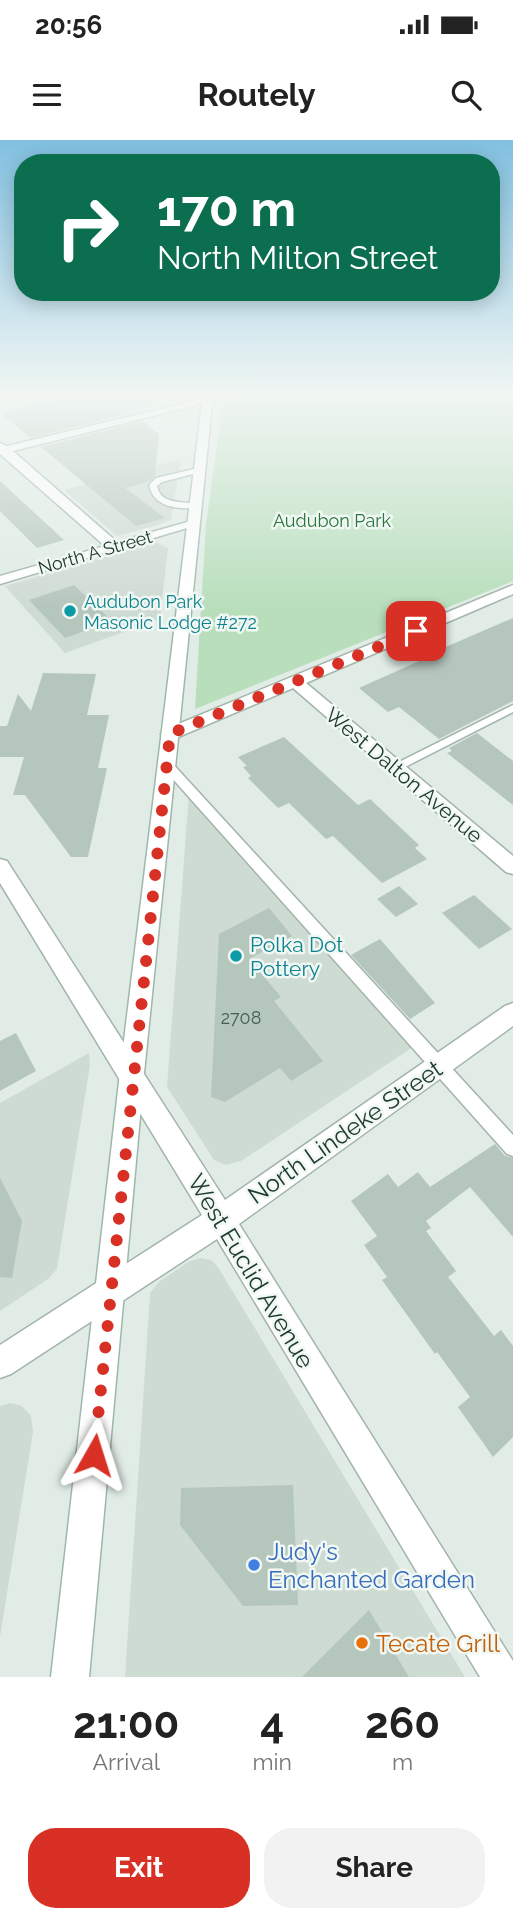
<!DOCTYPE html>
<style>
body{margin:0;font-family:Raleway,sans-serif;background:#f2f2f2;color:#222;height:100vh;display:flex;flex-direction:column;font-size:26px;white-space:nowrap}
*{box-sizing:border-box;margin:0}
p{font-size:23px;color:#767676}
.icon{flex:none;width:38px;height:38px;fill:none;stroke:currentColor;stroke-width:2;stroke-linecap:round;stroke-linejoin:round}
.map{position:relative;height:1537px;overflow:hidden}
.side{display:flex;flex-direction:column;background:#fff;flex:1}
.side>*{flex:none}
.hud{position:absolute;left:14px;top:14px;width:486px;height:147px;border-radius:28px;box-shadow:0 4px 18px #0003;background:#0b6e4f;color:#fff;overflow:hidden}
.pin{position:absolute;display:grid;place-items:center;width:60px;height:60px;color:#fff;margin:-30px;border-radius:14px;box-shadow:0 4px 10px #0006}
.me{position:absolute;width:77px;margin:-38px;rotate:6deg;stroke-linejoin:round;filter:drop-shadow(0 0 5px #0008)}
.turn{display:flex;align-items:center;gap:24px;height:147px;padding:0 28px;font-size:32px}
.turn .icon{width:91px;height:91px;stroke-width:2.5}
.turn b{display:block;font-size:49px;line-height:60px}
.eta{display:flex;justify-content:space-evenly;align-items:center;height:119px;text-align:center}
.eta b{font-size:42px;font-weight:700;line-height:49px}
.action{display:flex;gap:14px;margin-top:auto;padding:14px 28px}
.action a{flex:1;height:80px;border-radius:28px;background:#d93025;color:#fff;font-size:28px;font-weight:700;line-height:80px;text-align:center}
.action a+a{background:#f2f2f2;color:#222}
.status{display:flex;justify-content:space-between;align-items:center;height:49px;padding:0 35px;background:#fff;direction:ltr}
.status svg{height:19px;fill:currentColor}
header{display:flex;justify-content:space-between;align-items:center;height:91px;padding:0 28px;background:#fff;font-size:32px;font-weight:700}
.map>svg:first-child{display:block}
</style>
<div class="status"><b>20:56</b><svg viewBox="0 0 49 12"><path d="M0 12V9h3v3zM5 12V6h3v6zM10 12V3h3v9zM15 12V0h3v12zM26 1h20v11H26zM47 4h2v5h-2z"/></svg></div>
<header><svg class="icon" aria-label="menu" viewBox="0 0 24 24"><path d="M4 6h16M4 12h16M4 18h16"/></svg>Routely<svg class="icon" aria-label="search" viewBox="0 0 24 24"><circle cx="10" cy="10" r="6"/><path d="M15 15l6 6"/></svg></header>
<div class="map">
<svg width="513" height="1537" viewBox="0 0 513 1537">
<rect width="100%" height="100%" fill="#e0ece5"/>
<!-- built -->
<g fill="#cedbd3">
<polygon points="181,319 171,380 158,385 117,396 64,350"/>
<polygon points="156,402 168,408 160,479 65,513 5,446"/>
<polygon points="189,653 416,905 241,1021 226,1025 214,1020 167,947"/>
<polygon points="89,913 90,925 57,1129 48,1139 0,1171 0,963"/>
<polygon points="201,1118 211,1120 218,1127 465,1537 125,1537 150,1153 160,1141 190,1121"/>
<polygon points="10,1263 22,1266 31,1276 33,1292 0,1497 0,1266"/>
</g>
<!-- green -->
<polygon fill="#b8debc" points="245,255 513,255 513,441 195,569 206,385 223,262"/>
<!-- building -->
<g fill="#b5c6bd">
<polygon points="76,255 154,255 155,264 127,271 131,273 31,298 0,273"/>
<polygon points="143,281 159,295 155,336 149,341 125,348 165,378 136,386 41,307"/>
<polygon points="0,341 64,400 37,408 0,371"/>
<polygon points="74,445 112,481 65,498 29,460"/>
<polygon points="513,478 513,561 439,599 399,567 388,572 359,548 437,513 434,512"/>
<polygon points="43,533 96,534 87,575 109,575 98,628 107,628 88,717 71,717 25,655 13,655 24,617 0,617 0,586 7,586 18,554 31,571"/>
<polygon points="477,593 513,621 513,665 447,613 452,611 449,608"/>
<polygon points="284,597 358,665 370,659 419,705 415,708 427,719 382,743 333,696 326,699 289,663 278,668 248,638 251,636 243,627 247,626 238,617"/>
<polygon points="399,746 418,764 396,777 377,759"/>
<polygon points="474,755 512,789 479,809 442,773"/>
<polygon points="269,768 292,796 249,819 281,857 274,861 323,921 291,941 280,928 225,962 211,957 219,794"/>
<polygon points="380,799 435,863 410,879 351,815"/>
<polygon points="16,893 36,931 0,951 0,901"/>
<polygon points="495,1004 505,1016 513,1018 513,1097 470,1047 426,1081 431,1088 426,1091 456,1131 448,1137 494,1196 501,1190 513,1206 513,1297 493,1317 458,1267 470,1257 437,1212 435,1214 382,1140 387,1137 364,1105 377,1096 351,1061 388,1034 398,1047 418,1032 430,1047"/>
<polygon points="0,1038 22,1081 12,1138 0,1137"/>
<polygon points="293,1345 298,1465 243,1466 180,1385 181,1348"/>
<polygon points="369,1470 409,1537 302,1537"/>
</g>
<g fill="none" stroke-linecap="round" stroke-linejoin="round">
<!-- service casing -->
<g stroke="#a3b4ab" stroke-width="3">
<g id="service">
<path d="M198 328H201V332L162 342 157 346C161 365 181 361 197 364V368C177 369 154 368 149 345L156 338Z"/>
<polygon points="513,565 513,572 399,630 391,630 389,627"/>
<polygon points="167,621 171,622 513,995 513,1016 507,1014 163,628 163,622"/>
</g>
</g>
<!-- minor casing -->
<g stroke="#a3b4ab" stroke-width="3">
<g id="minor">
<polygon points="219,255 237,255 13,311 117,402 191,381 197,385 0,444 0,436 105,406 0,314 0,303 7,306"/>
<polygon points="513,445 513,454 306,543 513,716 513,734 506,732 293,548 176,598 170,599 161,594 164,590"/>
<polygon points="0,719 7,721 225,1060 505,866 513,863 513,886 239,1084 513,1521 513,1537 480,1537 217,1099 11,1234 0,1238 0,1205 202,1075 0,743"/>
</g>
</g>
<!-- secondary casing -->
<g stroke="#9eb8ab" stroke-width="3">
<polygon id="secondary" points="203,255 213,255 144,933 89,1537 51,1537 120,933"/>
</g>
<!-- service -->
<use href="#service" fill="#fff" fill-rule="evenodd"/>
<!-- minor -->
<use href="#minor" fill="#fff" fill-rule="evenodd"/>
<!-- secondary -->
<use href="#secondary" fill="#fff" fill-rule="evenodd"/>
</g>
<!-- sky -->
<linearGradient id="sky" x2="0" y2="1"><stop stop-color="#81c0e0"/><stop offset="0.54" stop-color="#f1f6f3"/><stop offset="1" stop-color="#f1f6f3" stop-opacity="0"/></linearGradient>
<rect width="513" height="470" fill="url(#sky)"/>
<g fill="none" stroke-linecap="round" stroke-linejoin="round">
<!-- route -->
<polyline stroke="#d93025" stroke-width="12" stroke-dasharray="0 21.6" points="94,1315 170,594 416,491"/>
</g>
<!-- markers -->
<g fill="#0f9aa8" stroke="#f1f8f3" stroke-width="2.5">
<circle cx="70" cy="471" r="7"/>
<circle cx="236" cy="816" r="7"/>
</g>
<circle fill="#3f7fe0" stroke="#f1f8f3" stroke-width="2.5" cx="254" cy="1425" r="7"/>
<circle fill="#e8710a" stroke="#f1f8f3" stroke-width="2.5" cx="362" cy="1503" r="7"/>
<g text-anchor="middle" dominant-baseline="central" stroke-width="5" stroke-linejoin="round" paint-order="stroke">
<!-- far-park labels -->
<g font-size="18" fill="#29753b" stroke="#f1f8f3">
<text x="332" y="380">Audubon Park</text>
</g>
<!-- far-street labels -->
<g font-size="18" fill="#203c30" stroke="#f1f8f3">
<text transform="translate(95 412) rotate(-16)">North A Street</text>
</g>
<!-- far-culture labels -->
<g font-size="18" fill="#0d838f" stroke="#f1f8f3" text-anchor="start">
<text x="84" y="461">Audubon Park<tspan x="84" dy="21">Masonic Lodge #272</tspan></text>
</g>
<!-- number labels -->
<g font-size="18" fill="#455e53">
<text x="241" y="877">2708</text>
</g>
<!-- street labels -->
<g font-size="21" fill="#203c30" stroke="#f1f8f3">
<text transform="translate(404 635) rotate(40)">West Dalton Avenue</text>
</g>
<!-- culture labels -->
<g font-size="21" fill="#0d838f" stroke="#f1f8f3" text-anchor="start">
<text x="250" y="804">Polka Dot<tspan x="250" dy="24">Pottery</tspan></text>
</g>
<!-- near-street labels -->
<g font-size="24" fill="#203c30" stroke="#f1f8f3">
<text transform="translate(345 992) rotate(-35)">North Lindeke Street</text>
<text transform="translate(251 1131) rotate(59)">West Euclid Avenue</text>
</g>
<!-- near-shop labels -->
<g font-size="24" fill="#366cbe" stroke="#f1f8f3" text-anchor="start">
<text x="268" y="1411">Judy's<tspan x="268" dy="28">Enchanted Garden</tspan></text>
</g>
<!-- near-food labels -->
<g font-size="24" fill="#c56008" stroke="#f1f8f3" text-anchor="start">
<text x="376" y="1503">Tecate Grill</text>
</g>
</g>
</svg>
<div class="pin" style="left:416px;top:491px;background:#d93025"><svg class="icon" aria-label="arrive" viewBox="0 0 24 24"><path d="M6 21V4h12l-3 4 3 4H6"/></svg></div>
<svg class="me" style="left:94px;top:1315px" viewBox="-20 -20 40 40"><path d="M0-17L14 15 0 8-14 15z" fill="#d93025" stroke="#fff" stroke-width="4"/></svg>
<div class="hud">
<div class="turn"><svg class="icon" aria-label="right" viewBox="0 0 24 24"><path d="M7 20v-9h11M14 6l5 5-5 5"/></svg><div><b>170 m</b>North Milton Street</div></div>
</div>
</div>
<section class="side">
<div class="eta">
<div><b>21:00</b><p>Arrival</p></div>
<div><b>4</b><p>min</p></div>
<div><b>260</b><p>m</p></div>
</div>
<div class="action"><a>Exit</a><a>Share</a></div>
</section>
